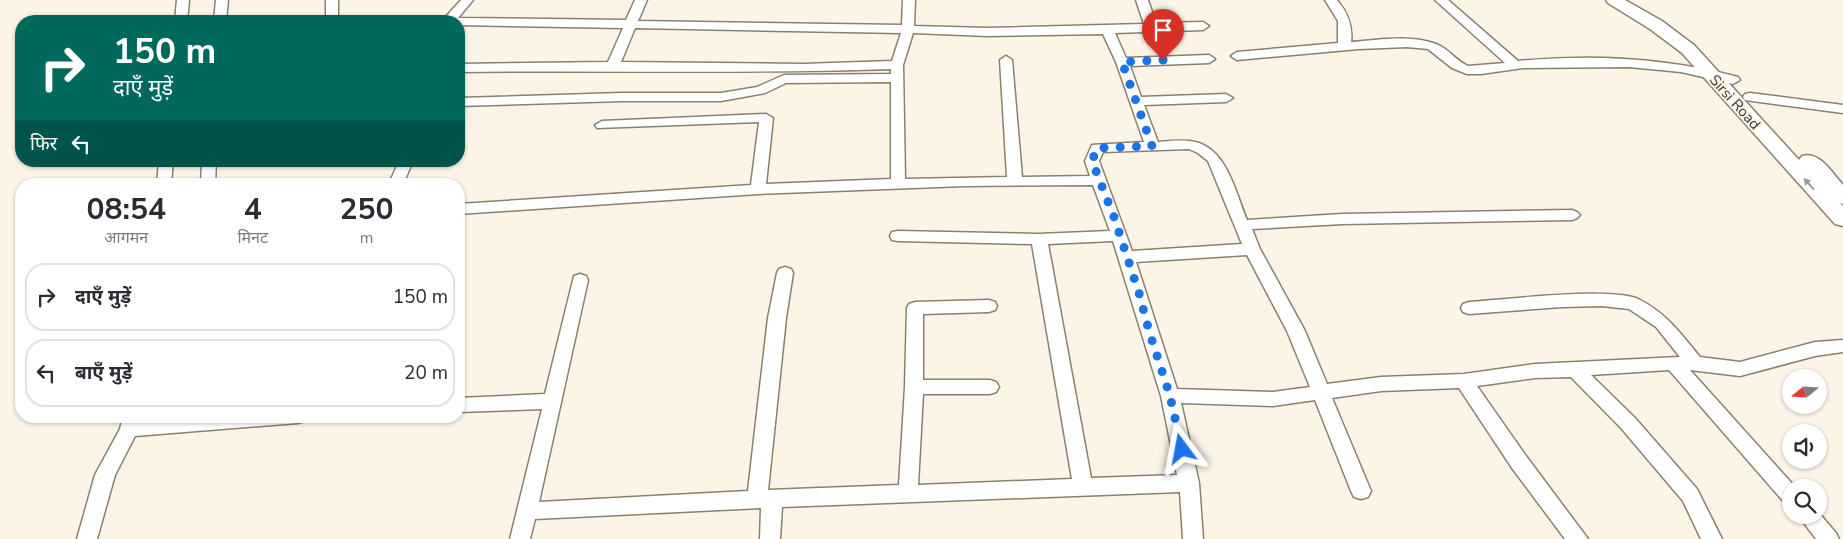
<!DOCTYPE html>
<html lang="hi">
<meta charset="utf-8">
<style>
body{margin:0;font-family:"Nunito Sans","Noto Sans Devanagari",sans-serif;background:#f7f7f7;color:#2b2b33;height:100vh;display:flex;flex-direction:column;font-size:19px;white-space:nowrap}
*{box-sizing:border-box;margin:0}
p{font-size:16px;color:#7c7c81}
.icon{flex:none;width:28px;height:28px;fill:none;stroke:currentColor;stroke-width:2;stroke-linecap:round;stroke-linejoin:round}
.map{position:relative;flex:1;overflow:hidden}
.sheet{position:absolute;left:15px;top:178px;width:450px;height:245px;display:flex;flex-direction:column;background:#fff;border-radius:20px;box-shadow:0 1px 4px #0004}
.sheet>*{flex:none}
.guide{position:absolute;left:15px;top:15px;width:450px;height:152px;border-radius:20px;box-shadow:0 1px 4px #0004;background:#00695c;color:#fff;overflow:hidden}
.needle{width:32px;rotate:252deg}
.controls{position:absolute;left:1782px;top:369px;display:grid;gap:10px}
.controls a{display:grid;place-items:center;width:45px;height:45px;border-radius:50%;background:#fff;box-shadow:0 1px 4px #0004;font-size:25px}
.pin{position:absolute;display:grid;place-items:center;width:42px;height:42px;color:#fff;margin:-51px -21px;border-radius:50% 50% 50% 0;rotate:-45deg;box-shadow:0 0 5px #0007}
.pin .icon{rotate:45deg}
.me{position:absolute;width:55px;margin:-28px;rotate:347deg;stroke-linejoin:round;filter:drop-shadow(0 0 4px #0008)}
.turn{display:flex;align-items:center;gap:18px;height:105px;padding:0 15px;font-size:22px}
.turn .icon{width:65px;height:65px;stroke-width:2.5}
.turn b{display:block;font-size:35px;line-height:42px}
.then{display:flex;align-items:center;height:48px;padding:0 15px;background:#0003;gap:10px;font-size:19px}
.eta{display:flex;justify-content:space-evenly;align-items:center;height:85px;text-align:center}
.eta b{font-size:30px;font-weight:700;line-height:35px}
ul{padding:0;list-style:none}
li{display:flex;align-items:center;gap:15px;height:68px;margin:0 10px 8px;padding:0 5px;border:2px solid #e1e1e2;border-radius:20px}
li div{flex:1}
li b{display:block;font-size:19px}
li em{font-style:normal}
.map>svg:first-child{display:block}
</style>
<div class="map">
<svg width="1843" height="539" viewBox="0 0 1843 539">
<rect width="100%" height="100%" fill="#fdf4e8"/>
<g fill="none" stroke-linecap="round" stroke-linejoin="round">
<!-- minor casing -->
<g stroke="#8c806d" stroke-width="3">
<g id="minor">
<polygon points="177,0 189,0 187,21 175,21"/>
<polygon points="216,0 228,0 226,21 214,21"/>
<rect x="326" y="0" width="12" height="21"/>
<path d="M461 0H473L458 18 626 20 635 0H647L638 21 902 25 903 0H915L914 26 988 28 1144 24 1136 0H1148L1156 23 1203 22 1209 26 1203 30 1115 33 1126 58 1209 55 1215 59 1209 63 1130 66 1141 97 1226 94 1233 98 1226 102 1144 105 1158 142C1168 141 1179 140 1189 141 1226 144 1235 191 1247 220L1342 214 1572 210 1577 212 1580 215 1577 218 1572 220 1342 224 1252 229 1260 249 1305 331 1327 384 1381 377 1464 374 1535 364 1680 357 1656 327 1629 309 1602 306 1562 307 1469 314 1463 312 1461 308 1463 304 1469 302C1502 300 1615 286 1640 300 1666 313 1682 335 1700 357L1740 362 1815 342 1843 340V352L1815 356 1740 376 1690 370 1796 488H1791V505L1784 502 1669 370 1591 375 1635 418 1697 489 1722 539H1701L1683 501 1621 428 1571 377 1535 378 1477 386 1526 456 1588 539H1565L1512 468 1459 388 1381 391 1332 398 1371 491 1368 497 1361 499 1354 497 1351 491 1315 400 1273 406 1181 403 1199 483 1203 539H1183L1180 492 782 507 780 539H760L761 508 535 519 530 539H510L542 409 459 412V398L545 394 574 276 580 274 586 276 588 280 539 502 748 491 768 318 777 273 779 269 785 267 791 269 793 273 786 318 768 490 899 485 905 387 907 308 909 304 915 302 989 300 995 302 997 306 995 310 989 312 923 314V380H990L996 382 999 387 996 392 990 394H923L918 485 1072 479 1032 244 898 241 892 240 890 236 892 232 898 231 1039 234 1110 231 1093 185 965 186 758 194 459 214V204L751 185 759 122 597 128 595 125 602 121 766 114 773 118 766 184 891 179V82L786 83 765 93 721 101H622L459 106V98L622 93H721L757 87 784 75 891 74V69C747 74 603 70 459 72V64L608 62 623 28 459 25V21H442ZM635 28 901 33 892 61 803 64 621 62ZM913 33 988 36 1103 34 1116 62 1144 142 1092 145 1085 161 1090 176 1022 177 1012 60 1006 56 1000 60 1007 177 905 179 903 65ZM1189 149 1198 153 1208 161 1242 244 1132 251 1099 161 1103 152ZM1113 241 1161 396 1177 475 1091 478 1048 244ZM1247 255 1287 331 1310 387 1273 392 1177 389 1136 262Z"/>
<path d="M1325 0H1337C1348 13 1353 26 1351 42 1377 40 1411 34 1436 44 1449 49 1456 61 1468 66L1505 63 1435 0H1448L1518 61C1591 54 1667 58 1738 77L1740 80 1733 84 1681 72 1629 67 1523 68 1481 74H1467L1452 68 1428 49 1407 47 1359 49 1237 60 1231 56 1237 52 1338 43V21Z"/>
<polygon points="1750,93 1843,105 1843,113 1745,100 1743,97 1745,94"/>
<polygon points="159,161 173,161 171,184 157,184"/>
<polygon points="202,161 216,161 215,184 201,184"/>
<polygon points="399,161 413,161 403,184 389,184"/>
<polygon points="123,416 141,416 140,421 197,416 307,416 305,421 298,423 135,436 115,475 97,539 77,539 95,475 120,429"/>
<polygon points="1819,513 1836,533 1839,539 1816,539 1798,515 1819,515"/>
</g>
</g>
<!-- secondary casing -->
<g stroke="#8c806d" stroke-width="3">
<path id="secondary" d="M1606 0H1625L1662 21 1694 45 1799 160 1802 156C1820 151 1832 173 1843 185V204L1840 203 1843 206V226L1835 224 1682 53 1650 29 1608 3Z"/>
</g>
<!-- minor -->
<use href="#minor" fill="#fff" fill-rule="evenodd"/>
<!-- secondary -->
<use href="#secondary" fill="#fff" fill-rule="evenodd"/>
</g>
<!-- one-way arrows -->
<defs><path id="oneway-solid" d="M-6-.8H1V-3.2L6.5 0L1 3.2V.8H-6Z" transform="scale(1.25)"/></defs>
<use fill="#9e9b97" href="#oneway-solid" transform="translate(1809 184) rotate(-132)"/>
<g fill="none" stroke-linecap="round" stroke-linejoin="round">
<!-- route -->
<polyline stroke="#1a73e8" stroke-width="9" stroke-dasharray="0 16.2" points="1163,60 1122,62 1152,146 1097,148 1092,161 1114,217 1139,293 1149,331 1170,396 1182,449"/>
</g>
<g text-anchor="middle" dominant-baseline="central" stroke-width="4" stroke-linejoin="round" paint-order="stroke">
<!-- street labels -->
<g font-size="15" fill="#3c372f" stroke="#fdf4e8">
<text transform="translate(1735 102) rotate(48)">Sirsi Road</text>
</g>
</g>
</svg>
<div class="controls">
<a><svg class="needle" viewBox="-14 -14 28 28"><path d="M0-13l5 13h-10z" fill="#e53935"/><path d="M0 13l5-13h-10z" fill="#7c7c81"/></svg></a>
<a><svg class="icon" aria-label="sound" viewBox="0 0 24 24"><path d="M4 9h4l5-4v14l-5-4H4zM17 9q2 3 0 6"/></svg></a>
<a><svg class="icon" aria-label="search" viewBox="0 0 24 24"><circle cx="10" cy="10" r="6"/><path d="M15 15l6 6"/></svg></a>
</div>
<div class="pin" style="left:1163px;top:60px;background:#d93025"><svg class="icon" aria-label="arrive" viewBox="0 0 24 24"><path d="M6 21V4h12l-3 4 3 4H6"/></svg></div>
<svg class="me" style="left:1182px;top:449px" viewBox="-20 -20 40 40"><path d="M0-17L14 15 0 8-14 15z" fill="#1a73e8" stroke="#fff" stroke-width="4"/></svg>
<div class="guide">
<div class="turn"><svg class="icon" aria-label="right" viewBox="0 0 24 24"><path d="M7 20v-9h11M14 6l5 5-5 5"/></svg><div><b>150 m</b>दाएँ मुड़ें</div></div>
<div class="then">फिर<svg class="icon" aria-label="left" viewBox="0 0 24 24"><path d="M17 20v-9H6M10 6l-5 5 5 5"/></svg></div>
</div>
<section class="sheet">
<div class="eta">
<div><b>08:54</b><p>आगमन</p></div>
<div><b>4</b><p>मिनट</p></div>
<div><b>250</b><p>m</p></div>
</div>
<ul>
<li><svg class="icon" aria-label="right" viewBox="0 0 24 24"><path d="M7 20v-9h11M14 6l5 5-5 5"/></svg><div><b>दाएँ मुड़ें</b></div><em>150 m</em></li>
<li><svg class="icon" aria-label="left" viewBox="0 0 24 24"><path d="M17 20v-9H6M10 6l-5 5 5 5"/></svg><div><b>बाएँ मुड़ें</b></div><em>20 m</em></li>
</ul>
</section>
</div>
